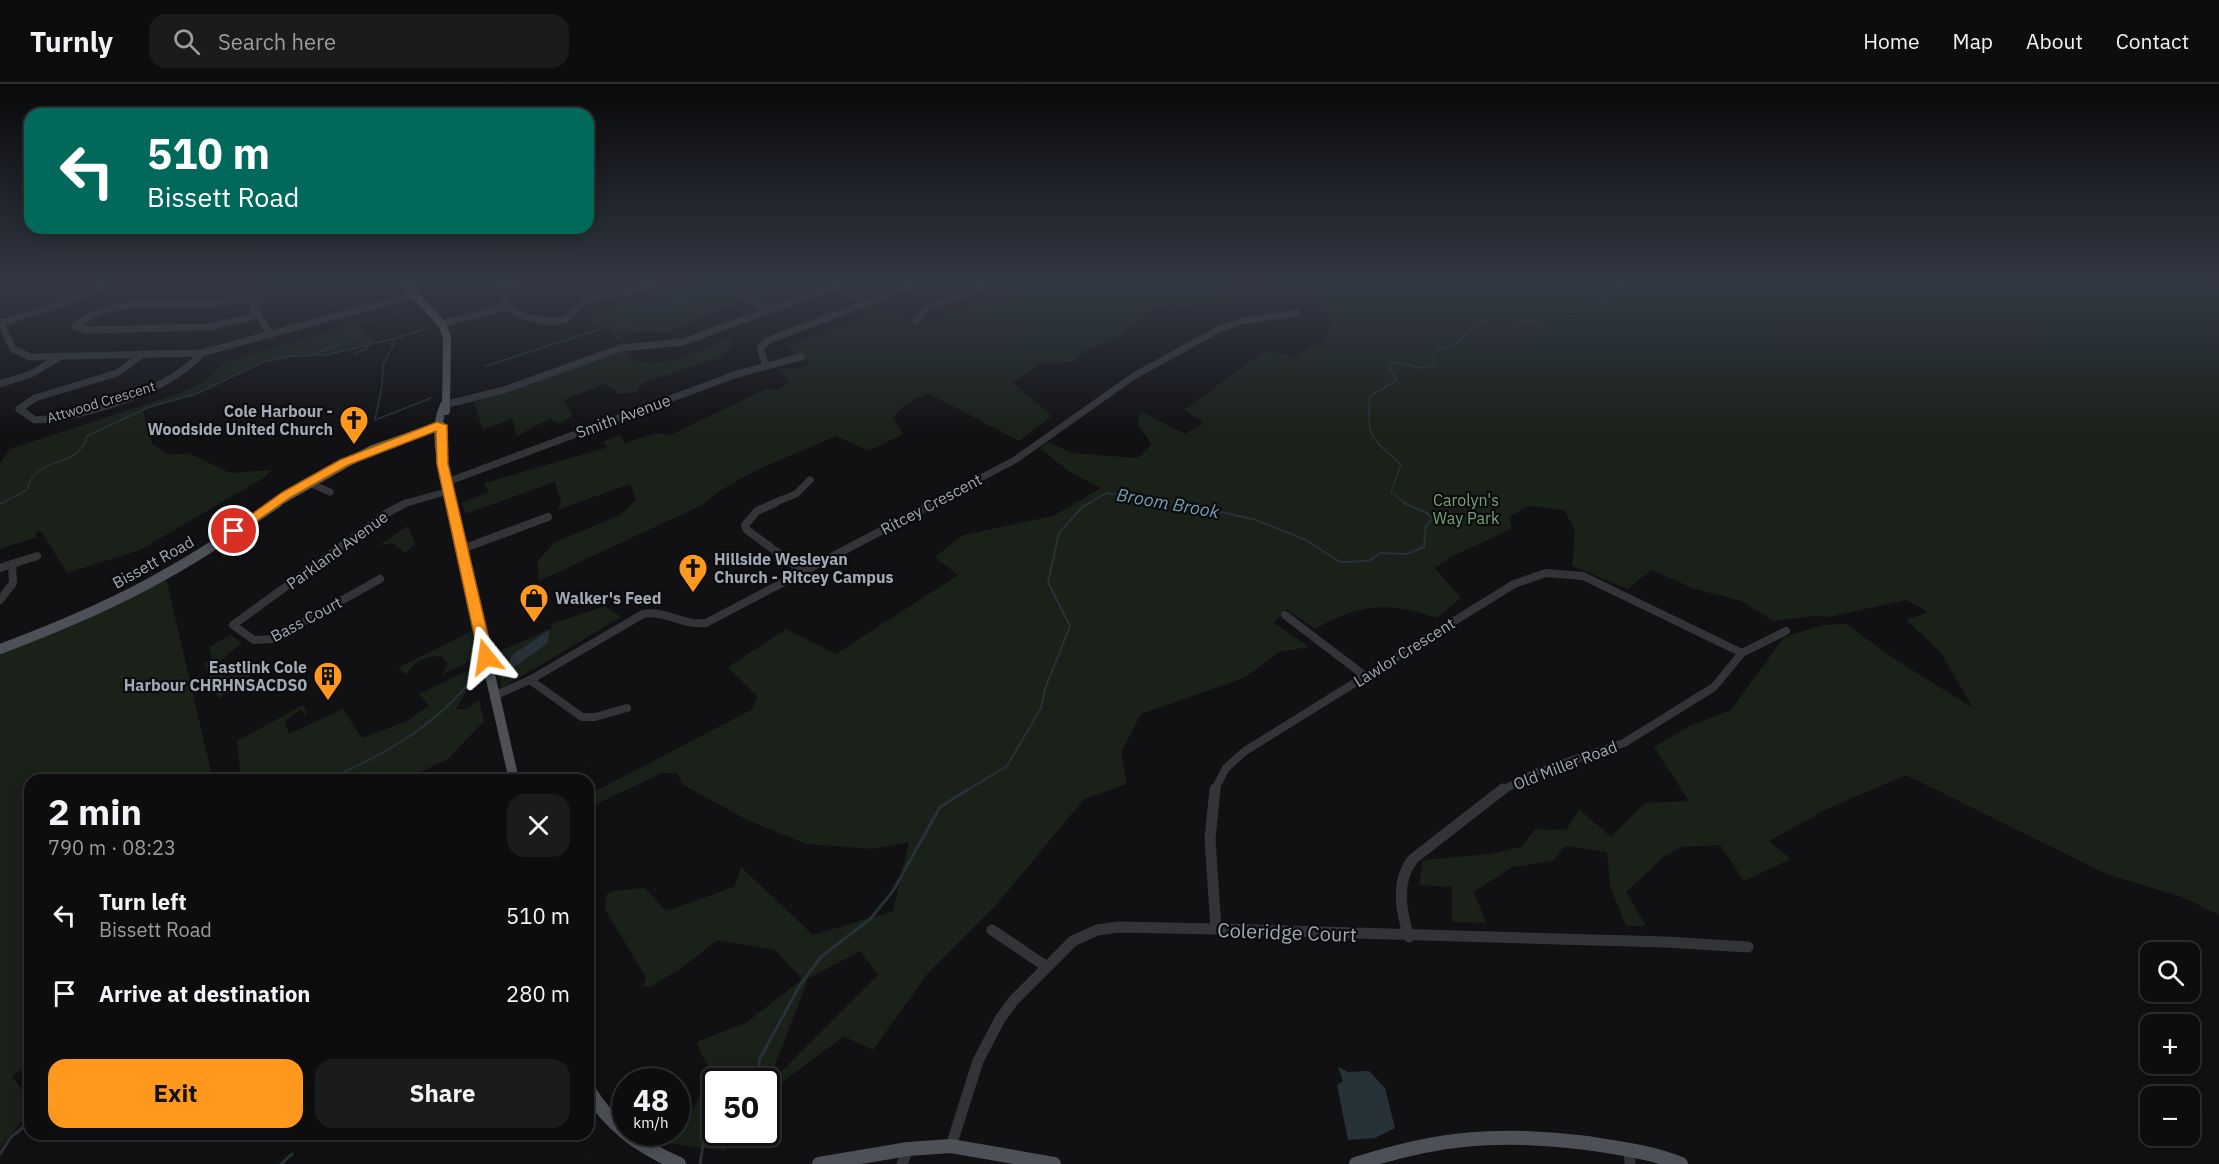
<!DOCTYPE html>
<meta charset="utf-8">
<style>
body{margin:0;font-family:"IBM Plex Sans",sans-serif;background:#1b1b1c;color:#f1f3f6;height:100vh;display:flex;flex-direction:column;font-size:22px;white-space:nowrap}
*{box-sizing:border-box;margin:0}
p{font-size:20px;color:#9a9c9e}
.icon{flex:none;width:33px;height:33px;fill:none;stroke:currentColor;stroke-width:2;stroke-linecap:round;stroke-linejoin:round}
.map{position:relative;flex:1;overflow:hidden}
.sheet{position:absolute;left:24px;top:690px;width:570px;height:366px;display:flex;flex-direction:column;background:#0d0d0e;border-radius:18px;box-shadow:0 3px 15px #0003,0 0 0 2px #2d2d2e}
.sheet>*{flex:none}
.banner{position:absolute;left:24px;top:24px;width:570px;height:126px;border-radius:18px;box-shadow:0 3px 15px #0003,0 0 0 2px #2d2d2e;background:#00695c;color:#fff;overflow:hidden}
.tools{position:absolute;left:2140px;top:858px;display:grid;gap:12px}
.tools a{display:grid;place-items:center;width:60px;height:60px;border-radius:12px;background:#0d0d0e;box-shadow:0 3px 15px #0003,0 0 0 2px #2d2d2e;font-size:30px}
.speed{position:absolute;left:612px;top:984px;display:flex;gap:12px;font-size:30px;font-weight:700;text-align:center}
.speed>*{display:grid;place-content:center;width:78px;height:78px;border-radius:50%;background:#0d0d0e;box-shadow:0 3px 15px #0003,0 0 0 2px #2d2d2e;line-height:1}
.speed small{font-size:15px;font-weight:400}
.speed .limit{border:3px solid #111;border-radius:9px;background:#fff;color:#111}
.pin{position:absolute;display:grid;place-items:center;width:51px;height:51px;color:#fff;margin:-26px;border:3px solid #fff;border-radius:50%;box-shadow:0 2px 6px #0007}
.me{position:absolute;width:66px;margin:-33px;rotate:345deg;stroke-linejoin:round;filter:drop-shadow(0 0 4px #0008)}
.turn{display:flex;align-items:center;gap:21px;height:126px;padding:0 24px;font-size:27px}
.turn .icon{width:78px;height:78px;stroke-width:2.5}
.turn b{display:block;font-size:42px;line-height:51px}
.round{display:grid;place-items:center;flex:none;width:63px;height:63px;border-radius:18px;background:#1b1b1c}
.head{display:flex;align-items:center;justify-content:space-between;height:102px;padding:0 24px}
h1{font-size:36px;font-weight:700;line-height:45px}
.action{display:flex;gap:12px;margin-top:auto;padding:12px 24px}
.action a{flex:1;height:69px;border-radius:18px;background:#ff981d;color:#111;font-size:24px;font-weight:700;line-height:69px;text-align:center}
.action a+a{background:#1b1b1c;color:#f1f3f6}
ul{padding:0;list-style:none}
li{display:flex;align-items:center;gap:18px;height:78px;padding:0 24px}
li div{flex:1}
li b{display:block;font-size:22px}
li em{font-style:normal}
header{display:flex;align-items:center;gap:36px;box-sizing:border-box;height:84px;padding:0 30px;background:#0d0d0e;border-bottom:2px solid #2d2d2e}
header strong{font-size:28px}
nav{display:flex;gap:33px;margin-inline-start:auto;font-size:21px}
.search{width:420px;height:54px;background:#1b1b1c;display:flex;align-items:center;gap:15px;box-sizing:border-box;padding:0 21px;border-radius:18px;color:#9a9c9e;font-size:22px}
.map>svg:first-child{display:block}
</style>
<header>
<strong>Turnly</strong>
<div class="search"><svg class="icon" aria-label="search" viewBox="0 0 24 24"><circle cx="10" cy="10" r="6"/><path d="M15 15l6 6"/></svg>Search here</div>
<nav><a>Home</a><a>Map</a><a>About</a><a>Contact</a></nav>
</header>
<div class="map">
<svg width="2219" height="1080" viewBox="0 0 2219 1080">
<rect width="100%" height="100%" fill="#111113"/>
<!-- green -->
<g fill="#192119" fill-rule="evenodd">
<polygon points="688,200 728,200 730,210 744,219 698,234 668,248 641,247 618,251 626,259 624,260 605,244 589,242 593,236 588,236 595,226 634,217 628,210 637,217"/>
<polygon points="742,200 827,200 785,215 772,209 782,216 766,221 746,210"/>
<path d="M1025 200H1238L1250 210 1172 227 1153 224 1123 251 1085 267 1073 278 1040 280 1013 299 1052 332 1019 357 928 309 906 320 893 334 903 350 869 367 836 352C792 372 738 389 702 421L539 497 537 478 555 458 620 431 636 416 630 400 557 426 561 416 555 398 465 430 462 419 489 408 483 400C525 386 566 376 608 363L602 358 619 351 625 359 655 349 670 351 766 305 779 306 789 298 777 284 800 285 810 279 787 262 872 229 861 222 865 221 876 228 910 232 901 239 912 243Z"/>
<path d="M1290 200H2219V831L2182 813 2106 790 1906 691 1829 724 1769 757 1791 775 1744 797 1720 761 1680 763 1664 773 1626 808 1646 842H1626L1610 802 1607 768 1566 762 1552 777 1512 783 1474 808 1486 839 1452 838V803L1419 801 1423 776 1490 770 1521 763 1535 745 1566 746 1579 725 1611 753 1645 719 1689 717 1654 663 1689 642 1731 626 1784 553 1823 541 1846 540 1893 574 1973 624 1940 567 1906 536 1928 528 1906 516 1829 533 1813 532 1774 537 1741 517 1695 505 1651 486 1628 505 1572 482 1575 447 1564 426 1529 422 1509 433 1512 443C1487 459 1458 466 1435 484L1461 514 1436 534C1389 517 1358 520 1315 545L1286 525 1274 539 1309 563 1279 568 1244 594 1141 630 1121 668 1127 700 1084 715 997 820 928 889 873 966 845 953 846 951 786 995 767 1018 766 998H716V1048L741 1049 725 1067 658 1058 659 1049 676 1048 677 1037 688 1035 711 989 696 958 746 939 802 895 775 866 717 856 680 885 650 903 643 902 646 893 605 826 606 811 613 807 645 804 666 827 734 803 741 783 813 851 893 827 909 758 873 765 806 760 747 736 682 700 677 689H662L588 724V711L751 626 758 613 728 583 786 545 836 570 958 491 935 473 963 451 1053 432 1101 404 1068 387 1040 364 1049 358 1072 369 1137 374 1152 361 1138 341 1140 327 1185 350 1204 338 1184 326 1264 267 1297 271 1325 254 1332 235ZM860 867 878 891 767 1002 808 895Z"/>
<polygon points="411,223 414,226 358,241 376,258 326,271 308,270 264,277 187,313 143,326 152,360 169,371 188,369 230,389 271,386 265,393 140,466 67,489 41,447 36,448 37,453 0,465 0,379 9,365 178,310 206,297 224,278"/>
<path d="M733 254 729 265 721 273 643 299 636 308 619 310 605 300 564 316 573 332 559 340 551 335C539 339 529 346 517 352L512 335 483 346 474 318 625 266 633 277 654 279 670 277Z"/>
<polygon points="408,442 415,460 405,469 393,459 378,462"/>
<polygon points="166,494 213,696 30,696 30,849 26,854 30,855 30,979 12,993 30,1015 30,1027 0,1064 0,569"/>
<polygon points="605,522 621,533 502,604 494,570 552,544 551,540"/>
<path d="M472 547 478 573 442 591 448 580 442 572C425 573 415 576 406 591L398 584Z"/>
<polygon points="230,551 242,559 219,578 261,579 261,584 218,615 204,578 213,578 209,563"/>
<polygon points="479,581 476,591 456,625 466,625 479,616 484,637 447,676 402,696 241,696 237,657 303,621 307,630 305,632 301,625 285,637 289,650 343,625 362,654 407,637 429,621 419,610"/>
</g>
<!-- water -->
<g fill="#263238">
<polygon points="549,546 548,559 507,588 511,572"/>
<polygon points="1338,983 1348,988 1369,987 1385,1004 1395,1044 1375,1054 1348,1056 1337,1001 1343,997"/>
</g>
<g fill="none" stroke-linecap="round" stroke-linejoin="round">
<!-- stream-far2 -->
<g stroke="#263238" stroke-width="1.5">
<polyline points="327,200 321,206 319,218 347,224"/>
<polyline points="698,208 737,210"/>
<polyline points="743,209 776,208 802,200"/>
<polyline points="620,240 664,219 693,209"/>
<polyline points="397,254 431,243"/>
<polyline points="355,270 367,264 369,259"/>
<polyline points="310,271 352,256 360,248"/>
<polyline points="486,282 603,244"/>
<polyline points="381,306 375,336 431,314"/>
<path d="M0 420 27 406C37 368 77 388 87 352L149 323 196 310 263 278 291 272 327 271 396 254 383 281 382 304"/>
<polyline points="1087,420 1107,409 1190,420"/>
<path d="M1406 420 1391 408 1401 380C1370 353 1367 355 1370 312L1397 296 1388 282 1395 278 1421 284 1434 281 1433 271 1439 265 1458 259 1474 241 1492 234 1531 237 1565 231 1584 234 1598 227 1595 220 1616 201 1623 200"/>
</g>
<!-- stream-far1 -->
<g stroke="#263238" stroke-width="2">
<polyline points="1183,419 1256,436 1306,456 1340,478 1369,477 1380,469 1406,470 1424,463 1426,442 1433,435 1427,429 1404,419"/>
<polyline points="0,420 2,419"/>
<polyline points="503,594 507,588"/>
<path d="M334 696 333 693C385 670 429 645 467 602"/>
<polyline points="966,707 1007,682 1041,624 1045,605 1070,542 1048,498 1059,449 1082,423 1090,419"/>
</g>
<!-- stream -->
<g stroke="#263238" stroke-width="3">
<polyline points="761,998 759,976 800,901 821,873 871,834 893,807 940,723 969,705"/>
<polyline points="0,1070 11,1053 30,1038"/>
<polyline points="281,1080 292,1070"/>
<polyline points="700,1080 705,1048 716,1041"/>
</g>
<!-- minor-far2 -->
<g stroke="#323438" stroke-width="7">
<polyline points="53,200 49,208 73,216 104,200"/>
<polyline points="498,200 508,222 518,231 552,238 566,235 583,218 659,200"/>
<polyline points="737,200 740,211 766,226"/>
<polyline points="836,201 865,219"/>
<polyline points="0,203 4,200"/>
<polyline points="502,204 522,200"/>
<path d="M256 232 209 243 87 246 75 243C108 211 162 223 204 220 223 219 241 215 260 214"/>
<polyline points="0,237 13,265 30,273 202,269 413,211"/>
<polyline points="915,237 927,224 988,200"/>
<polyline points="2,239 73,216"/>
<polyline points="442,240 508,222"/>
<polyline points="271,251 253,223 274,200"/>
<path d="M140 272 117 289 35 314 19 325 35 336C85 333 169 307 202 269"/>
<polyline points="766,281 760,264 767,257 915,200"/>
<polyline points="0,300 31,290 58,274"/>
<polyline points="444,321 504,306 621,264 683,258 840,200"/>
<polyline points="307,398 330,408"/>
<polyline points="447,398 737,290 801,273"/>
<polyline points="403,420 449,407"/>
<polyline points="771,420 796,410 810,396"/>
<polyline points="931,420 1015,376 1134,292 1219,245 1242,237 1297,229"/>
</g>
<!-- minor-far1 -->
<g stroke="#323438" stroke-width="8">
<polyline points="775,419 757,427 745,441 747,446 804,488"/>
<polyline points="462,465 548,433"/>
<polyline points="0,484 37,472"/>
<polyline points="380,495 273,555 254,556 233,541 387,429 406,419"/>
<polyline points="0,516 13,499 12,480"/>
<polyline points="1285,531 1365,592"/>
<polyline points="530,596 582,633 595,633 627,624"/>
<path d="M496 611 530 596 643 530C666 526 683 542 706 539L934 419"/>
<polyline points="1214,707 1226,684 1245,667 1514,500 1546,489 1583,492 1742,569"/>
<polyline points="1501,707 1537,688 1624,659 1714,603 1742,569 1786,547"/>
</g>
<!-- minor -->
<g stroke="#323438" stroke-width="11">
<polyline points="1215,705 1210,755 1216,845"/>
<polyline points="992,846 1047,883"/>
<path d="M1409 853C1401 827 1395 798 1413 775L1503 705"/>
<polyline points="951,1062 978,977 1000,935 1014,916 1073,857 1097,846 1118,843 1216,845 1665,858 1748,863"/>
<polyline points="1629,1065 1630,1080"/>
<polyline points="902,1080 908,1065"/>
</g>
<!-- major-far2 -->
<g stroke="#4d5157" stroke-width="8">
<polyline points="405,200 442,240 447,253 446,327"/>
<path d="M444 321C430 350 445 391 451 420"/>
<polyline points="275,420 372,365 441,341"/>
</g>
<!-- major-far1 -->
<g stroke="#4d5157" stroke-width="10">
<polyline points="451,419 514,696"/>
<path d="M0 565C56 544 112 521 164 491 203 470 240 444 277 419"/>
</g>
<!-- major -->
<g stroke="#4d5157" stroke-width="14">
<path d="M588 1005C610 1042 640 1063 679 1080"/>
<polyline points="819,1080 908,1065 951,1062 1054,1080"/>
<path d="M1356 1080C1440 1053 1499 1048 1587 1059 1619 1064 1651 1068 1681 1080"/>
</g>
</g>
<!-- sky -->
<linearGradient id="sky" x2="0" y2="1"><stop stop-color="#09090a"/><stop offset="0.57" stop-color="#323844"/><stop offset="1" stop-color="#323844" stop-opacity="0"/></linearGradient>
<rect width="2219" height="351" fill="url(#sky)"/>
<!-- route -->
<polygon fill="#ff981d" stroke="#a66313" stroke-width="1.5" points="437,338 447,341 448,380 493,573 486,578 479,573 437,380 436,347 348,381 291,413 239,449 230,449 228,447 283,408 340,376"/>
<!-- icons -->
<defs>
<g id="church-pin" transform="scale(1.5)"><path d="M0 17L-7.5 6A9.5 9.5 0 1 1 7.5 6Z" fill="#ff981d" stroke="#0c0c0e"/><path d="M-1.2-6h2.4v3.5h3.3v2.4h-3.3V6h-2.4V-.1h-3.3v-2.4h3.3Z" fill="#111"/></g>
<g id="shop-pin" transform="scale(1.5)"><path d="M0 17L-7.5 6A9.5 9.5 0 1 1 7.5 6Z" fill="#ff981d" stroke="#0c0c0e"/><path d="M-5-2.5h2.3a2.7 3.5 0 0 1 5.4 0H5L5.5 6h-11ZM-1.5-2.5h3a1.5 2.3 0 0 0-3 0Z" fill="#111"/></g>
<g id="building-pin" transform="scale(1.5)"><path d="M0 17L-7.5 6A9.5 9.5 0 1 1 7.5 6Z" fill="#ff981d" stroke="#0c0c0e"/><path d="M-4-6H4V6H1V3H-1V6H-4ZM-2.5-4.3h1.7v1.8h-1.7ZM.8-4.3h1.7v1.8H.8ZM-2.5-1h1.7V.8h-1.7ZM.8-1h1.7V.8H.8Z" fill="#111"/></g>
</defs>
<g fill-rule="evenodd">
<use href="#church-pin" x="354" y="336"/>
<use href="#church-pin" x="693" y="484"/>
<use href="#shop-pin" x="534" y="514"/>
<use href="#building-pin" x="328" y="592"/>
</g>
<g text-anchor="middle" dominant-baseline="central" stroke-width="4.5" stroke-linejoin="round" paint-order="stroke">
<!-- far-street labels -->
<g font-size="14" fill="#a1a9b5" stroke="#0c0c0e">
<text transform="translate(101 318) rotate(-17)">Attwood Crescent</text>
</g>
<!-- poi labels -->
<g font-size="16" font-weight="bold" fill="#a1a9b5" stroke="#0c0c0e" text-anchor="end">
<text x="333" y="327">Cole Harbour -<tspan x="333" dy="18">Woodside United Church</tspan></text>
<text x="714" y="475" text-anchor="start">Hillside Wesleyan<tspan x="714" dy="18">Church - Ritcey Campus</tspan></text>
<text x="555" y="514" text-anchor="start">Walker's Feed</text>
<text x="307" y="583">Eastlink Cole<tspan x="307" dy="18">Harbour CHRHNSACDS0</tspan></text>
</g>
<!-- street labels -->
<g font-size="16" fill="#a1a9b5" stroke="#0c0c0e">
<text transform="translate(623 332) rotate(-20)">Smith Avenue</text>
<text transform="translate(931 420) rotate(-28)">Ritcey Crescent</text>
<text transform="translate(337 466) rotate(-36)">Parkland Avenue</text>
<text transform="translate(153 478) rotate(-29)">Bissett Road</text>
<text transform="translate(306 535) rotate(-28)">Bass Court</text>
<text transform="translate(1404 568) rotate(-32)">Lawlor Crescent</text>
<text transform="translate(1565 681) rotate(-21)">Old Miller Road</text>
</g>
<!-- park labels -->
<g font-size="16" fill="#78a276" stroke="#0c0c0e">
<text x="1466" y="416">Carolyn's<tspan x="1466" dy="18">Way Park</tspan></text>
</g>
<!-- water labels -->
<g font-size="18" font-style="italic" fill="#749eb4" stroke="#0c0c0e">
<text transform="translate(1168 419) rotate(10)">Broom Brook</text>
</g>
<!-- near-street labels -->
<g font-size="20" fill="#a1a9b5" stroke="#0c0c0e">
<text transform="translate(1287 848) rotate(2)">Coleridge Court</text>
</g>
</g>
</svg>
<div class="tools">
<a><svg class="icon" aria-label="search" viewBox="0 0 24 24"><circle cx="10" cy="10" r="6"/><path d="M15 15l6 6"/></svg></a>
<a>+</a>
<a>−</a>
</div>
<div class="speed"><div>48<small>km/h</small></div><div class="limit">50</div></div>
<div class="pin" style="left:234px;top:447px;background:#d93025"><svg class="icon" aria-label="arrive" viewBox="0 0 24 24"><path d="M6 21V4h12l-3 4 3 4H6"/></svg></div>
<svg class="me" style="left:486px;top:573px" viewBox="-20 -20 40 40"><path d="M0-17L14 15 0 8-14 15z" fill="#ff981d" stroke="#fff" stroke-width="4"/></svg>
<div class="banner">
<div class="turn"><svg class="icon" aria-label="left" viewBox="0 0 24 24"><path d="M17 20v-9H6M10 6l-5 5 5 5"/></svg><div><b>510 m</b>Bissett Road</div></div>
</div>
<section class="sheet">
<div class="head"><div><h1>2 min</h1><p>790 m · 08:23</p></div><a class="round"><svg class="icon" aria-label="close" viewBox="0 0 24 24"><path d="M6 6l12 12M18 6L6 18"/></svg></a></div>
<ul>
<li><svg class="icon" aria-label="left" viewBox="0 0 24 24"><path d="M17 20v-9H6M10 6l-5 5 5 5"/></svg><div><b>Turn left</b><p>Bissett Road</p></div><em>510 m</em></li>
<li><svg class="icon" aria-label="arrive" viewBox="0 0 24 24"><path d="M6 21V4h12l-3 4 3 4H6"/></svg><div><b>Arrive at destination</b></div><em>280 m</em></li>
</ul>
<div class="action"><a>Exit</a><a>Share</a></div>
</section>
</div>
